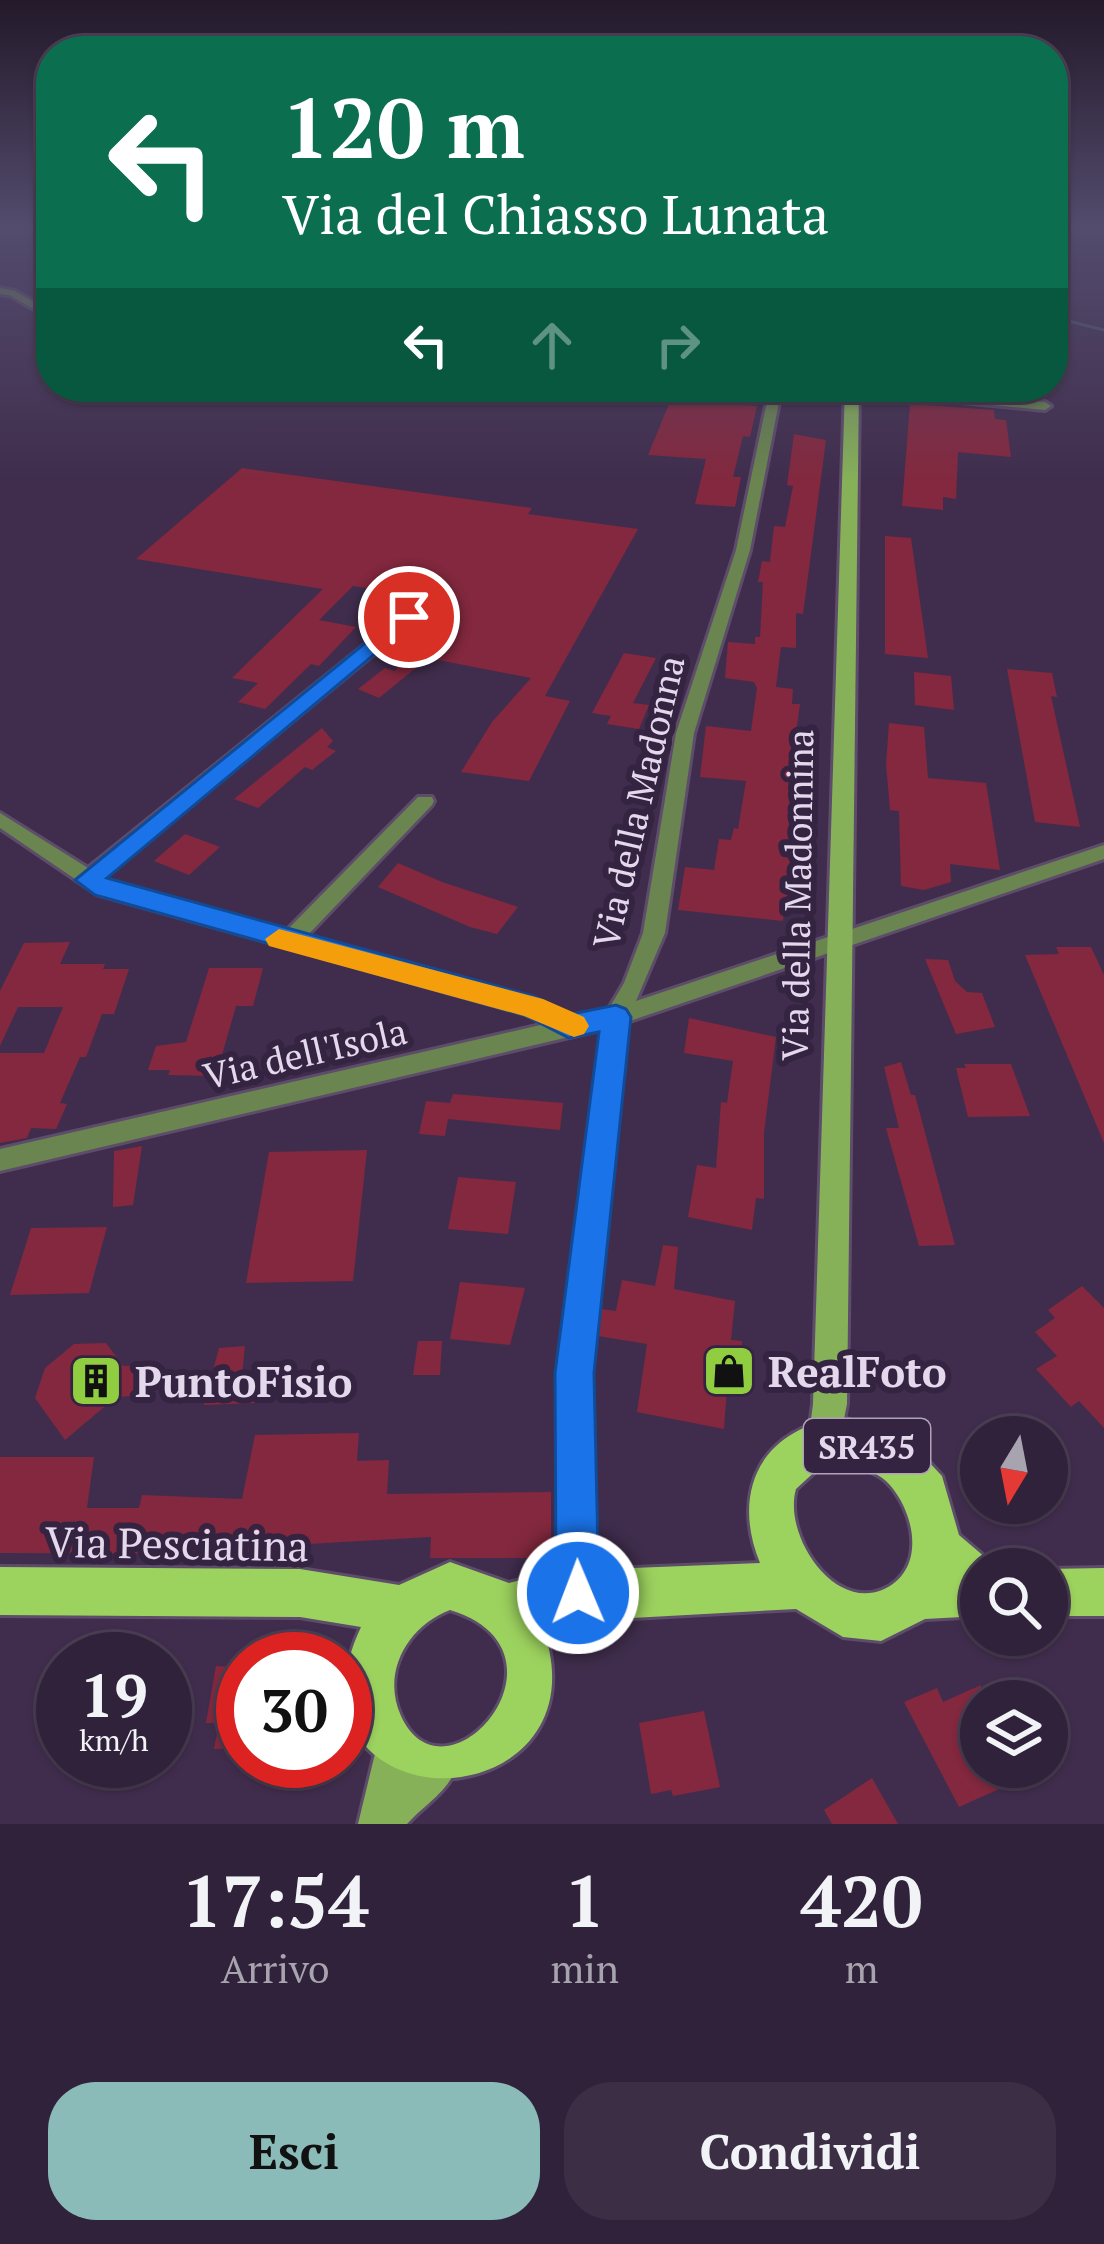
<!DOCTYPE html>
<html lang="it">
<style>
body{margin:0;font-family:"PT Serif",serif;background:#3c2f45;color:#f1f3f6;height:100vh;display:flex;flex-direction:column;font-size:45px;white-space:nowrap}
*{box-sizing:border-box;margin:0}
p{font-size:39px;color:#a8a4af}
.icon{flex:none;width:66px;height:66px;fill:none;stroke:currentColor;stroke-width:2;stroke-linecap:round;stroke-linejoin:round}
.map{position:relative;height:1824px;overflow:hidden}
.details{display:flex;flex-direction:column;background:#30223a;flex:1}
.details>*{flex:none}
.guide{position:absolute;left:36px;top:36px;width:1032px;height:366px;border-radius:48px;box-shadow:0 3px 9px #0004,0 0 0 3px #4b3f54;background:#0b6e4f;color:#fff;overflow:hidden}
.needle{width:78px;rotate:190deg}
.fabs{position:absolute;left:960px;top:1416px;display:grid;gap:24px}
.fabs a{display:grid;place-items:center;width:108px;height:108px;border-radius:50%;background:#30223a;box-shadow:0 3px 9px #0004,0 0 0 3px #4b3f54;font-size:60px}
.speed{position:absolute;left:36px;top:1632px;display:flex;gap:24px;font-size:60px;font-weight:700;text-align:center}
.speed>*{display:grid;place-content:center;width:156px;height:156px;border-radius:50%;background:#30223a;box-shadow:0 3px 9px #0004,0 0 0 3px #4b3f54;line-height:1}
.speed small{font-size:30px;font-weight:400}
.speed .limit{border:18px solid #d22;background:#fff;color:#111}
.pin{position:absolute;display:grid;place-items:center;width:102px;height:102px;color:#fff;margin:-51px;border:6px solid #fff;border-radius:50%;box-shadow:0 3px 12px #0007}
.me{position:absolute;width:132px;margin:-66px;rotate:359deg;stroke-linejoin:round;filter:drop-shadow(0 0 9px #0008)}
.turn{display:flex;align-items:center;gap:42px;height:252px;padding:0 48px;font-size:54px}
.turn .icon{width:156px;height:156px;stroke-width:2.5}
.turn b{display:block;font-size:84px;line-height:102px}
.lanes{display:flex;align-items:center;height:114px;padding:0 48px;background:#0003;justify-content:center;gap:60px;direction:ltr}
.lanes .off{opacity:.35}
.eta{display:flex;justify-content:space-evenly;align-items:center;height:204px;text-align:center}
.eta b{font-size:72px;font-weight:700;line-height:84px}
.cta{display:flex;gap:24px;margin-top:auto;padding:24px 48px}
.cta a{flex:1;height:138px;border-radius:48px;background:#8bbbb9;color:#111;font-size:48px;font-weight:700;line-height:138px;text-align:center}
.cta a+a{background:#3c2f45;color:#f1f3f6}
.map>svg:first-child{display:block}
</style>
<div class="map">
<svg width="1104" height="1824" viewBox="0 0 1104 1824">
<rect width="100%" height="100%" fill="#402d4d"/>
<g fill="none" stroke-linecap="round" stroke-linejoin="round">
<!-- stream -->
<polyline stroke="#4a566c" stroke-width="3" points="1053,317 1104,330"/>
</g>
<!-- building -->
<g fill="#83283e">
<polygon points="671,399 757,406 750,437 743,436 733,477 741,477 735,507 695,504 706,459 648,455"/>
<polygon points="910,404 994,410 995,419 1006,420 1011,457 958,452 956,499 943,497 943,510 902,506"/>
<polygon points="794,434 826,440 803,614 796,613 796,648 781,647 776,687 793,689 792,704 800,704 788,789 806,791 805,813 795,812 790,902 785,901 783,921 678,910 685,867 714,870 719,839 731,840 734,828 738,829 746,781 700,777 706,726 751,731 757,688 754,682 725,678 728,642 755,644 755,637 760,637 763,582 758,582 762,561 770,562 774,526 785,527 793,486 787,485"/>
<polygon points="242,468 532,508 528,514 638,529 545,696 570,701 529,781 461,772 492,722 531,678 428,658 379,698 358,689 385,668 395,671 446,601 353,586 319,620 356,627 319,666 311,664 265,709 238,702 258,683 232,678 323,589 136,559"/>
<polygon points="885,536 911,538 928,658 885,654"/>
<polygon points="624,653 656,658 633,703 649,705 639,729 607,724 611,716 592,713"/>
<polygon points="1007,669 1052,673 1057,697 1051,696 1080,827 1035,822"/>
<polygon points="914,672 951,676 954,710 915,705"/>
<polygon points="889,723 924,727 928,778 986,783 1000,870 950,864 951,882 924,890 901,886 899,811 890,810 886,764"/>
<polygon points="322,728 333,741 327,747 336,751 312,770 305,767 258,808 234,799"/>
<polygon points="185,834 220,847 189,875 154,861"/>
<polygon points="398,863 442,882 518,907 497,934 470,927 378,887"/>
<polygon points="70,942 60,964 105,964 103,969 129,969 114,1014 102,1014 86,1057 80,1057 60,1103 67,1104 56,1129 31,1128 27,1138 0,1143 0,1053 44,1053 63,1007 18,1007 0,1046 0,991 24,943"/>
<polygon points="1056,947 1091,947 1104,975 1104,1143 1025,955 1059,954"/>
<polygon points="925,959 948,960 955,981 967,992 982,993 995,1027 956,1034"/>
<polygon points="209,968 263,968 253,1006 236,1006 216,1076 168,1075 170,1070 148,1070 156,1046 186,1042"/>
<polygon points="689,1018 776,1037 764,1133 764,1199 756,1198 752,1230 688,1217 697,1165 716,1168 721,1102 727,1103 733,1061 684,1053"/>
<polygon points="901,1062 911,1095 915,1095 955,1245 919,1246 886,1128 899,1128 884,1067"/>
<polygon points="964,1064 1011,1064 1030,1116 968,1117 956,1068 966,1068"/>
<polygon points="453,1094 563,1103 560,1130 448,1119 445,1136 419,1134 426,1101 450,1103"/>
<polygon points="142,1146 133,1205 113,1207 114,1151"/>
<polygon points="367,1150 353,1281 246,1283 269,1152"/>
<polygon points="458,1177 516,1182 508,1234 448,1229"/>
<polygon points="107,1227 89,1293 10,1295 31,1228"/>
<polygon points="663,1245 678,1247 674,1289 735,1301 731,1340 742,1341 739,1391 727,1389 724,1429 637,1412 647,1344 598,1336 601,1309 616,1311 622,1280 655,1286"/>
<polygon points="460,1282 525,1288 510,1345 450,1339"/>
<polygon points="1082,1286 1104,1308 1104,1428 1079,1401 1071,1407 1036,1369 1057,1356 1035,1332 1055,1318 1048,1310"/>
<polygon points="418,1341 442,1341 440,1375 413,1375"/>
<polygon points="106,1343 123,1366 154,1365 148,1395 116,1397 65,1440 35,1398 45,1368 74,1344"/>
<polygon points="245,1346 242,1375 259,1374 255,1403 204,1405 219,1348"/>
<polygon points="359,1433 357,1461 389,1460 387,1494 551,1492 551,1558 430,1558 431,1537 291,1545 290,1554 0,1553 0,1457 94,1457 87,1508 139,1508 142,1495 242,1499 255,1435"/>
<polygon points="216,1666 243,1667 243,1748 214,1749 219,1723 206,1723"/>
<polygon points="981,1685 981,1767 1048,1767 959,1807 904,1702 937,1688 943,1702"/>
<polygon points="704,1711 720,1787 673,1796 671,1790 651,1794 639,1723"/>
<polygon points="872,1778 898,1824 832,1824 824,1810"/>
</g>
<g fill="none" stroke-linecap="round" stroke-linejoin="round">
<!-- street casing -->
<g stroke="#5d4c6a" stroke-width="6">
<g id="street">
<polygon points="0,288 15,291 51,312 51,319 9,295 0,294"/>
<polygon points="369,387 381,387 370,396 364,393"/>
<polygon points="770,387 782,387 750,550 694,733 665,933 636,1001 1104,845 1104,859 627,1022 589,1373 595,1593 590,1605 578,1610 566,1605 561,1593 559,1373 603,1029 0,1171 0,1149 545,1024 526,1014 97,894 0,828 0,813 88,868 403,614 415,614 415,620 102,878 111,884 286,931 418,797 432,797 434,801 432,805 306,937 533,998 573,1018 608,1010 624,983 643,933 676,733 736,550"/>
<polygon points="829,387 873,387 1045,402 1051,406 1045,410 835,390"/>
</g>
</g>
<!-- secondary casing -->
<g stroke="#5d4c6a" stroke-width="6">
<g id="secondary">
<polygon points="845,387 859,387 847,1404 837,1454 825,1459 813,1454 808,1442 813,1404"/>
<path d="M394 1731 409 1737 415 1752 413 1761 434 1750 449 1756 455 1771C446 1793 423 1806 407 1824H358L379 1737Z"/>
</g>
</g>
<!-- primary casing -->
<g stroke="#5d4c6a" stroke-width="6">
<g id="primary">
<path d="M844 1418 912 1444 942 1476 959 1535 999 1569H981V1616L925 1619 881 1641 843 1637 796 1609 541 1623C599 1772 415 1824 356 1734 339 1697 344 1663 361 1627L300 1617 0 1615V1567L300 1569 399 1585 450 1562 509 1583 556 1571 760 1563C730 1490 763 1426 844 1418ZM844 1462C858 1467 875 1471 886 1481 914 1508 929 1570 882 1590 832 1610 783 1534 796 1489L821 1466ZM450 1610C584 1651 446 1813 401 1716 381 1672 408 1626 450 1610Z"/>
<polygon points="1104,1568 1104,1616 1047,1616 1045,1569"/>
</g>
</g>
<!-- street -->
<use href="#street" fill="#6a854f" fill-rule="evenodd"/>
<!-- secondary -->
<use href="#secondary" fill="#86b159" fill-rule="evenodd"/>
<!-- primary -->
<use href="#primary" fill="#9cd25e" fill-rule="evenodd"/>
</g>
<!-- sky -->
<linearGradient id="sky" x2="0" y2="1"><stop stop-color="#23192a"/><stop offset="0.47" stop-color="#534c6d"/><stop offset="1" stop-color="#534c6d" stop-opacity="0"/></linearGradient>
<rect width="1104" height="482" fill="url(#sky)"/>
<!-- route -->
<polygon fill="#1a73e8" stroke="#114b97" stroke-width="3" points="402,613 419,617 107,878 533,996 572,1014 616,1005 626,1009 631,1017 594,1373 599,1593 593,1609 578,1615 562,1609 556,1593 555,1373 599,1032 569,1038 524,1015 95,895 75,880"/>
<!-- slow -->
<polygon fill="#f59e0b" points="279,929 543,999 584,1017 589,1026 584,1034 574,1037 524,1016 269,946 265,939"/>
<!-- icons -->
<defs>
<g id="shop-square" transform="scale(2.7)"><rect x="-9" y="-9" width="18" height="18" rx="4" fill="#90cd41" stroke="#352342"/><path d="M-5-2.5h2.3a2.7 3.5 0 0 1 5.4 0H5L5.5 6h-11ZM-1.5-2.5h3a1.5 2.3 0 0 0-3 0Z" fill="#111"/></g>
<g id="building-square" transform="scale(2.7)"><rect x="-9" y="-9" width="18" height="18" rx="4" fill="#90cd41" stroke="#352342"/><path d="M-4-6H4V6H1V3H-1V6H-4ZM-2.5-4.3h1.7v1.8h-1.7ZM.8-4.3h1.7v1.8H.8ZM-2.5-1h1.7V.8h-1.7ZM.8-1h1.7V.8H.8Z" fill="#111"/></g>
</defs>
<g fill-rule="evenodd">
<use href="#shop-square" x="729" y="1371"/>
<use href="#building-square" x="96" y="1381"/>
</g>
<g text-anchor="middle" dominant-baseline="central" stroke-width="12" stroke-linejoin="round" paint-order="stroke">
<!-- shield labels -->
<rect fill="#352342" stroke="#afa2b9" stroke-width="3" x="804" y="1419" width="126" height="54" rx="9"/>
<g font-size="33" font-weight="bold" fill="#e3d8ec">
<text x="867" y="1446">SR435</text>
</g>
<!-- street labels -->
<g font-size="36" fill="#e3d8ec" stroke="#352342">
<text transform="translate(638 802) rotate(-77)">Via della Madonna</text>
<text transform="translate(797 895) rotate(-89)">Via della Madonnina</text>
<text transform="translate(305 1053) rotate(-13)">Via dell'Isola</text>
</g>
<!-- near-poi labels -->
<g font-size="42" font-weight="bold" fill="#e3d8ec" stroke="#352342" text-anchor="start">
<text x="768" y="1371">RealFoto</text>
<text x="135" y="1381">PuntoFisio</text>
</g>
<!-- near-street labels -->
<g font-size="42" fill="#e3d8ec" stroke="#352342">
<text transform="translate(177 1543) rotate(1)">Via Pesciatina</text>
</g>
</g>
</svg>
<div class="fabs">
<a><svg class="needle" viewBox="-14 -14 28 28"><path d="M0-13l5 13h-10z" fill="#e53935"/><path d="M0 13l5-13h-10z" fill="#a8a4af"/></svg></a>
<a><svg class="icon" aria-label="search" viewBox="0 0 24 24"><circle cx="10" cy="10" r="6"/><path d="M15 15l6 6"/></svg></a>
<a><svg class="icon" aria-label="layers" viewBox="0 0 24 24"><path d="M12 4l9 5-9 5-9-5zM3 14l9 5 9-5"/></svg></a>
</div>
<div class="speed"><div>19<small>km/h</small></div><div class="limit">30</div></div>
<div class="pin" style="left:409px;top:617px;background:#d93025"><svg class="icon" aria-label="arrive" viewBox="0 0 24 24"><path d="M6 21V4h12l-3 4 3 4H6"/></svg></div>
<svg class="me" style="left:578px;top:1593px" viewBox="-20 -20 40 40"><circle r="17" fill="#1a73e8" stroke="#fff" stroke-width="3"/><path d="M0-11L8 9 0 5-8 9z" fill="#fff"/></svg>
<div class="guide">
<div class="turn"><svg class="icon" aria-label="left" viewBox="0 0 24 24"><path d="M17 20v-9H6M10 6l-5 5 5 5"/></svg><div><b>120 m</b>Via del Chiasso Lunata</div></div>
<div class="lanes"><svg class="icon" aria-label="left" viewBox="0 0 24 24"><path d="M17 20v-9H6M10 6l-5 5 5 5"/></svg><svg class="icon off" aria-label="ahead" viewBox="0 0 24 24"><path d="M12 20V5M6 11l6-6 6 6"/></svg><svg class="icon off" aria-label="right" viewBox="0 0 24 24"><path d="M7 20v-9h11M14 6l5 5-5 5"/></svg></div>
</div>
</div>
<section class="details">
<div class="eta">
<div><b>17:54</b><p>Arrivo</p></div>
<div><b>1</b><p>min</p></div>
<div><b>420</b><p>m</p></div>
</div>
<div class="cta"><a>Esci</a><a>Condividi</a></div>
</section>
